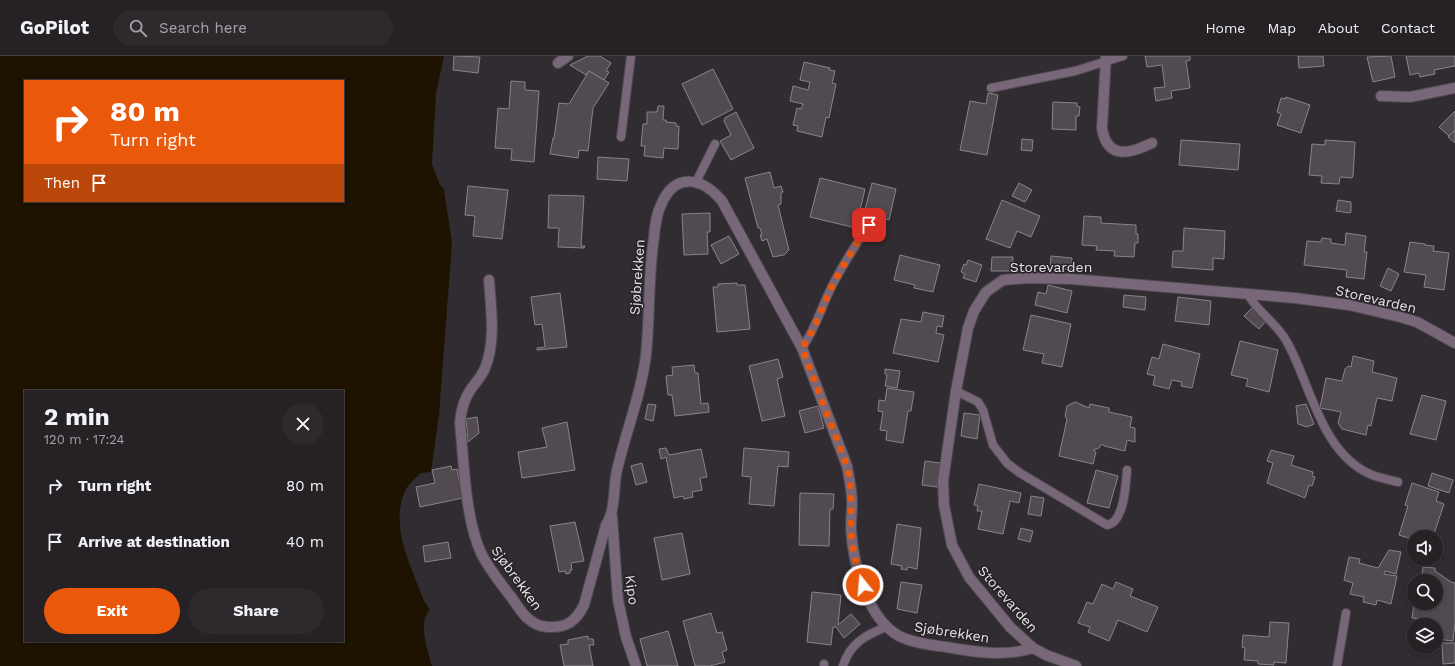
<!DOCTYPE html>
<meta charset="utf-8">
<style>
body{margin:0;font-family:"Work Sans",sans-serif;background:#2d292d;color:#f1f3f6;height:100vh;display:flex;flex-direction:column;font-size:15px;white-space:nowrap}
*{box-sizing:border-box;margin:0}
p{font-size:13px;color:#a3a3a7}
.icon{flex:none;width:22px;height:22px;fill:none;stroke:currentColor;stroke-width:2;stroke-linecap:round;stroke-linejoin:round}
.map{position:relative;flex:1;overflow:hidden}
.drawer{position:absolute;left:24px;top:334px;width:320px;height:252px;display:flex;flex-direction:column;background:#252125;border-radius:0px;box-shadow:0 2px 6px #0003,0 0 0 1px #423e42}
.drawer>*{flex:none}
.banner{position:absolute;left:24px;top:24px;width:320px;height:122px;border-radius:0px;box-shadow:0 2px 6px #0003,0 0 0 1px #423e42;background:#ea580c;color:#fff;overflow:hidden}
.fabs{position:absolute;left:1407px;top:474px;display:grid;gap:8px}
.fabs a{display:grid;place-items:center;width:36px;height:36px;border-radius:50%;background:#252125;box-shadow:0 2px 6px #0003,0 0 0 1px #423e42;font-size:20px}
.pin{position:absolute;display:grid;place-items:center;width:34px;height:34px;color:#fff;margin:-17px;border-radius:8px;box-shadow:0 2px 6px #0006}
.me{position:absolute;width:44px;margin:-22px;rotate:343deg;stroke-linejoin:round;filter:drop-shadow(0 0 3px #0008)}
.turn{display:flex;align-items:center;gap:14px;height:84px;padding:0 20px;font-size:18px}
.turn .icon{width:52px;height:52px;stroke-width:2.5}
.turn b{display:block;font-size:28px;line-height:34px}
.then{display:flex;align-items:center;height:38px;padding:0 20px;background:#0003;gap:8px;font-size:15px}
.round{display:grid;place-items:center;flex:none;width:42px;height:42px;border-radius:21px;background:#2d292d}
.overview{display:flex;align-items:center;justify-content:space-between;height:68px;padding:0 20px}
h1{font-size:24px;font-weight:700;line-height:30px}
.action{display:flex;gap:8px;margin-top:auto;padding:8px 20px}
.action a{flex:1;height:46px;border-radius:24px;background:#ea580c;color:#fff;font-size:16px;font-weight:700;line-height:46px;text-align:center}
.action a+a{background:#2d292d;color:#f1f3f6}
ul{padding:0;list-style:none}
li{display:flex;align-items:center;gap:12px;height:56px;padding:0 20px}
li div{flex:1}
li b{display:block;font-size:15px}
li em{font-style:normal}
header{display:flex;align-items:center;gap:24px;box-sizing:border-box;height:56px;padding:0 20px;background:#252125;border-bottom:1px solid #423e42}
header strong{font-size:19px}
nav{display:flex;gap:22px;margin-inline-start:auto;font-size:14px}
.search{width:280px;height:36px;background:#2d292d;display:flex;align-items:center;gap:10px;box-sizing:border-box;padding:0 14px;border-radius:22px;color:#a3a3a7;font-size:15px}
.map>svg:first-child{display:block}
</style>
<header>
<strong>GoPilot</strong>
<div class="search"><svg class="icon" aria-label="search" viewBox="0 0 24 24"><circle cx="10" cy="10" r="6"/><path d="M15 15l6 6"/></svg>Search here</div>
<nav><a>Home</a><a>Map</a><a>About</a><a>Contact</a></nav>
</header>
<div class="map">
<svg width="1455" height="610" viewBox="0 0 1455 610">
<rect width="100%" height="100%" fill="#312c31"/>
<!-- water -->
<path fill="#1e1300" fill-rule="evenodd" d="M0 0H444L436 38 432 108 440 129 444 133 452 187 439 359 431 416 421 417C416 422 408 428 405 435 389 470 412 512 424 545L430 554C417 567 428 595 432 610H0ZM25 25H343V145H25ZM25 335H343V585H25Z"/>
<!-- building -->
<g fill="#514b51" stroke="#8a848a">
<polygon points="454,0 480,1 478,17 453,14"/>
<polygon points="588,0 600,0 611,7 606,15 609,16 604,24 589,15 586,19 570,9"/>
<polygon points="1145,0 1190,0 1190,4 1186,5 1190,32 1171,35 1172,42 1156,45 1154,32 1165,31 1162,9 1147,11"/>
<polygon points="1298,0 1323,0 1324,10 1299,12"/>
<polygon points="1391,0 1395,21 1373,26 1367,1"/>
<polygon points="1406,0 1455,0 1455,10 1434,14 1435,18 1420,21 1419,17 1410,19"/>
<polygon points="804,6 830,12 829,14 835,15 832,27 836,28 829,62 826,61 822,81 797,75 798,70 793,69 797,52 801,53 803,48 790,45 793,30 808,34 810,26 800,24"/>
<polygon points="713,13 733,53 702,69 682,28"/>
<polygon points="589,15 609,27 593,52 588,95 579,94 578,102 550,98 553,82 554,83 559,47 569,48"/>
<polygon points="511,25 525,26 525,34 539,35 534,106 511,104 512,93 495,92 498,52 509,53"/>
<polygon points="988,37 998,39 987,99 960,94 970,45 986,48"/>
<polygon points="1286,41 1310,49 1301,77 1277,69 1281,58 1277,56 1281,42 1286,43"/>
<polygon points="1053,46 1077,47 1077,50 1080,51 1079,60 1076,60 1076,74 1052,73"/>
<polygon points="658,50 664,50 663,64 666,64 666,66 676,67 676,70 679,70 678,93 664,92 663,102 644,100 645,90 641,90 643,68 647,68 647,56 657,56"/>
<polygon points="1455,55 1455,74 1449,80 1439,71"/>
<polygon points="736,56 754,92 731,104 720,85 731,79 724,65 725,62"/>
<polygon points="1455,74 1455,87 1448,81"/>
<polygon points="1022,83 1033,84 1032,95 1021,94"/>
<polygon points="1181,84 1240,88 1238,114 1179,109"/>
<polygon points="1325,84 1355,86 1353,120 1352,122 1340,121 1339,128 1321,127 1322,120 1309,119 1312,88 1325,89"/>
<polygon points="598,101 629,103 627,125 597,123"/>
<polygon points="770,116 774,132 781,130 783,136 781,137 781,148 778,149 789,194 784,199 773,201 767,183 762,185 760,179 762,179 760,172 758,172 745,122"/>
<polygon points="820,122 865,133 856,172 810,161"/>
<polygon points="872,127 896,133 889,164 864,157"/>
<polygon points="1019,127 1032,134 1025,146 1012,140"/>
<polygon points="468,130 508,134 502,183 473,180 475,160 465,159"/>
<polygon points="549,139 584,140 581,190 585,190 584,192 558,191 559,172 548,172"/>
<polygon points="1002,144 1040,160 1031,181 1017,175 1010,192 986,183"/>
<polygon points="1338,144 1351,146 1351,156 1350,157 1336,155"/>
<polygon points="710,157 710,176 707,176 708,198 684,199 682,158"/>
<polygon points="1084,160 1101,161 1101,167 1136,169 1136,178 1138,178 1138,187 1135,187 1134,201 1114,200 1115,195 1096,194 1097,190 1082,189"/>
<polygon points="1184,172 1225,175 1224,203 1213,202 1213,214 1172,211 1173,195 1183,195"/>
<polygon points="1346,177 1366,180 1364,196 1367,196 1364,223 1346,221 1347,214 1304,209 1307,185 1321,186 1322,182 1331,183 1331,187 1345,189"/>
<polygon points="729,180 739,198 721,208 711,189"/>
<polygon points="1410,186 1425,188 1425,189 1434,190 1433,195 1449,197 1444,234 1424,231 1426,219 1404,216"/>
<polygon points="900,199 940,209 933,236 914,232 915,229 894,224"/>
<polygon points="1051,200 1072,202 1071,214 1050,212"/>
<polygon points="992,201 1013,201 1012,215 991,215"/>
<polygon points="968,204 982,209 976,226 963,222 965,218 961,216 964,208 966,209"/>
<polygon points="1388,212 1399,218 1391,235 1380,230"/>
<polygon points="737,227 737,229 745,229 750,273 717,276 713,231 718,231 718,228"/>
<polygon points="1048,229 1072,235 1067,257 1035,249 1038,236 1046,238"/>
<polygon points="560,237 567,291 537,294 537,292 545,291 542,268 535,269 531,241"/>
<polygon points="1124,239 1146,241 1145,254 1123,251"/>
<polygon points="1178,241 1211,245 1209,269 1175,265"/>
<polygon points="1252,252 1266,265 1259,273 1244,260"/>
<polygon points="923,256 944,260 942,271 937,270 936,277 944,279 938,306 893,297 901,263 921,266"/>
<polygon points="1031,259 1071,268 1062,311 1042,307 1044,298 1023,294"/>
<polygon points="1240,285 1278,294 1269,336 1246,330 1248,323 1231,319"/>
<polygon points="1163,288 1200,298 1192,332 1181,330 1182,326 1172,324 1169,333 1153,329 1155,320 1147,318 1152,301 1159,303"/>
<polygon points="1353,300 1374,305 1372,316 1397,322 1392,345 1377,342 1371,370 1368,369 1366,379 1342,373 1338,367 1341,356 1320,352 1326,322 1342,325 1345,313 1348,310 1351,311"/>
<polygon points="778,303 783,321 777,323 785,360 762,365 749,310"/>
<polygon points="694,309 695,317 698,317 701,348 708,347 709,356 675,360 672,339 668,339 666,320 673,319 672,311"/>
<polygon points="885,313 900,315 897,332 885,330 887,319 885,318"/>
<polygon points="887,332 914,336 911,355 908,355 903,387 886,384 887,375 880,374 883,356 878,355 879,344 885,345"/>
<polygon points="1422,339 1446,345 1436,384 1410,378"/>
<polygon points="1075,346 1089,352 1090,348 1109,352 1109,356 1132,361 1130,371 1135,372 1135,386 1127,384 1125,395 1104,390 1102,388 1099,392 1093,394 1096,396 1093,408 1059,400 1067,363 1065,360 1067,350"/>
<polygon points="648,348 656,349 653,365 645,363"/>
<polygon points="1306,348 1314,368 1307,371 1298,368 1296,350"/>
<polygon points="818,350 824,372 805,377 799,355"/>
<polygon points="964,357 980,359 977,383 961,380"/>
<polygon points="477,361 479,377 468,386 466,363"/>
<polygon points="567,366 575,414 522,422 518,396 547,391 542,372"/>
<polygon points="666,392 669,399 701,393 707,421 700,422 702,434 692,436 693,441 684,443 683,440 674,442 666,401 661,403 659,393"/>
<polygon points="744,392 789,396 788,411 778,410 774,450 749,448 751,421 742,420"/>
<polygon points="1271,394 1294,400 1291,409 1313,416 1312,420 1315,421 1312,430 1309,429 1305,442 1267,427 1273,407 1267,405"/>
<polygon points="925,405 940,407 937,431 922,429"/>
<polygon points="642,407 647,426 636,429 631,410"/>
<polygon points="451,410 452,414 457,413 463,442 420,451 416,431 435,427 432,414"/>
<polygon points="1096,414 1118,420 1109,452 1087,447"/>
<polygon points="1432,417 1453,424 1449,437 1428,430"/>
<polygon points="1412,427 1439,436 1436,445 1444,448 1433,481 1414,481 1414,484 1399,479 1408,450 1405,449"/>
<polygon points="979,428 1021,437 1019,447 1010,445 1003,478 978,473 982,455 977,455 978,450 974,449"/>
<polygon points="800,437 834,438 833,453 830,453 829,490 799,489"/>
<polygon points="1031,440 1044,442 1041,460 1028,458"/>
<polygon points="575,466 584,505 571,507 572,514 570,514 570,517 566,518 565,515 559,516 550,470"/>
<polygon points="897,468 921,472 917,513 908,511 907,514 901,513 902,510 891,508"/>
<polygon points="1021,472 1033,475 1030,486 1018,483"/>
<polygon points="682,477 690,518 662,524 654,482"/>
<polygon points="448,486 451,502 425,506 423,490"/>
<polygon points="1389,494 1401,496 1396,518 1385,515 1384,518 1397,520 1391,548 1377,544 1376,549 1363,546 1364,541 1350,538 1353,527 1344,524 1349,501 1360,503 1359,507 1378,512"/>
<polygon points="1423,511 1435,512 1435,515 1451,526 1455,527 1455,567 1453,585 1436,583 1436,569 1419,568 1419,563 1412,562 1414,547 1436,547 1436,525 1421,525"/>
<polygon points="901,526 922,529 917,557 897,553"/>
<polygon points="1116,526 1133,533 1130,540 1158,551 1147,576 1118,564 1109,585 1088,576 1090,571 1078,567 1087,546 1093,548 1102,528 1113,533"/>
<polygon points="812,536 841,539 838,569 851,558 860,568 844,582 836,571 833,571 831,589 807,586"/>
<polygon points="711,557 717,577 722,576 727,594 722,596 725,606 710,610 695,610 683,565"/>
<polygon points="1270,566 1289,567 1286,607 1274,606 1274,609 1258,608 1258,605 1244,604 1245,592 1242,591 1243,579 1269,581"/>
<polygon points="668,575 678,610 647,610 640,583"/>
<polygon points="588,580 588,583 593,583 594,589 589,589 593,610 564,610 560,589 568,588 568,584"/>
<polygon points="1442,587 1455,587 1455,607 1443,608"/>
</g>
<g fill="none" stroke-linecap="round" stroke-linejoin="round">
<!-- service casing -->
<g stroke="#4e494e" stroke-width="10">
<g id="service">
<polyline points="991,32 1075,15 1123,0"/>
<polyline points="621,81 631,0"/>
<polyline points="696,126 715,88"/>
<path d="M1247 237C1257 256 1277 267 1287 286 1311 329 1321 398 1372 419 1380 422 1390 424 1398 426"/>
<path d="M802 292C816 272 822 249 833 228 844 207 856 188 869 169"/>
<path d="M956 335 978 346 983 354 993 389 1007 407 1020 417 1107 469C1124 467 1126 428 1127 414"/>
<polyline points="824,610 824,608"/>
<path d="M843 610C850 587 866 579 886 571"/>
<polyline points="1337,610 1346,557"/>
</g>
</g>
<!-- minor casing -->
<g stroke="#4e494e" stroke-width="12">
<g id="minor">
<path d="M1106 0 1102 72C1107 104 1130 98 1152 87"/>
<polyline points="558,7 568,0"/>
<polyline points="1381,40 1410,41 1455,32"/>
<path d="M489 224C491 252 496 286 485 312 482 320 476 326 471 333 464 343 461 354 460 367 464 406 465 462 481 497 489 513 501 528 512 542 521 556 530 570 548 571 567 572 576 565 584 549L606 469C616 454 613 432 617 414 626 375 641 339 646 299 650 260 648 220 654 181 655 170 656 159 661 149 675 116 702 121 722 145L802 292 847 410C849 422 852 434 852 446 852 455 851 464 851 473 853 508 867 562 899 580 913 587 931 589 946 591 974 596 1005 601 1033 592"/>
<polyline points="612,460 618,544 626,581 636,610"/>
<polyline points="1076,610 1046,599 1033,592 1010,571 969,521 952,489 944,449 943,425 956,335 968,272 974,255 986,236 1003,224 1029,222 1071,223 1295,242 1349,249 1400,261 1417,266 1455,287"/>
</g>
</g>
<!-- service -->
<use href="#service" stroke="#786679" stroke-width="8"/>
<!-- minor -->
<use href="#minor" stroke="#786679" stroke-width="10"/>
</g>
<g fill="none" stroke-linecap="round" stroke-linejoin="round">
<!-- route -->
<path stroke="#ea580c" stroke-width="7" stroke-dasharray="0 12.6" d="M863 529C857 510 851 491 851 472 851 448 852 433 847 410L802 292C816 272 823 249 833 228 844 207 856 188 869 169"/>
</g>
<g text-anchor="middle" dominant-baseline="central" stroke-width="3" stroke-linejoin="round" paint-order="stroke">
<!-- street labels -->
<g font-size="14" fill="#e5e2e5" stroke="#272227">
<text x="1051" y="211">Storevarden</text>
<text transform="translate(637 221) rotate(-86)">Sjøbrekken</text>
<text transform="translate(1376 243) rotate(13)">Storevarden</text>
<text transform="translate(517 522) rotate(54)">Sjøbrekken</text>
<text transform="translate(632 534) rotate(82)">Kipo</text>
<text transform="translate(1008 543) rotate(49)">Storevarden</text>
<text transform="translate(952 576) rotate(9)">Sjøbrekken</text>
</g>
</g>
</svg>
<div class="fabs">
<a><svg class="icon" aria-label="sound" viewBox="0 0 24 24"><path d="M4 9h4l5-4v14l-5-4H4zM17 9q2 3 0 6"/></svg></a>
<a><svg class="icon" aria-label="search" viewBox="0 0 24 24"><circle cx="10" cy="10" r="6"/><path d="M15 15l6 6"/></svg></a>
<a><svg class="icon" aria-label="layers" viewBox="0 0 24 24"><path d="M12 4l9 5-9 5-9-5zM3 14l9 5 9-5"/></svg></a>
</div>
<div class="pin" style="left:869px;top:169px;background:#d93025"><svg class="icon" aria-label="arrive" viewBox="0 0 24 24"><path d="M6 21V4h12l-3 4 3 4H6"/></svg></div>
<svg class="me" style="left:863px;top:529px" viewBox="-20 -20 40 40"><circle r="17" fill="#ea580c" stroke="#fff" stroke-width="3"/><path d="M0-11L8 9 0 5-8 9z" fill="#fff"/></svg>
<div class="banner">
<div class="turn"><svg class="icon" aria-label="right" viewBox="0 0 24 24"><path d="M7 20v-9h11M14 6l5 5-5 5"/></svg><div><b>80 m</b>Turn right</div></div>
<div class="then">Then<svg class="icon" aria-label="arrive" viewBox="0 0 24 24"><path d="M6 21V4h12l-3 4 3 4H6"/></svg></div>
</div>
<section class="drawer">
<div class="overview"><div><h1>2 min</h1><p>120 m · 17:24</p></div><a class="round"><svg class="icon" aria-label="close" viewBox="0 0 24 24"><path d="M6 6l12 12M18 6L6 18"/></svg></a></div>
<ul>
<li><svg class="icon" aria-label="right" viewBox="0 0 24 24"><path d="M7 20v-9h11M14 6l5 5-5 5"/></svg><div><b>Turn right</b></div><em>80 m</em></li>
<li><svg class="icon" aria-label="arrive" viewBox="0 0 24 24"><path d="M6 21V4h12l-3 4 3 4H6"/></svg><div><b>Arrive at destination</b></div><em>40 m</em></li>
</ul>
<div class="action"><a>Exit</a><a>Share</a></div>
</section>
</div>
